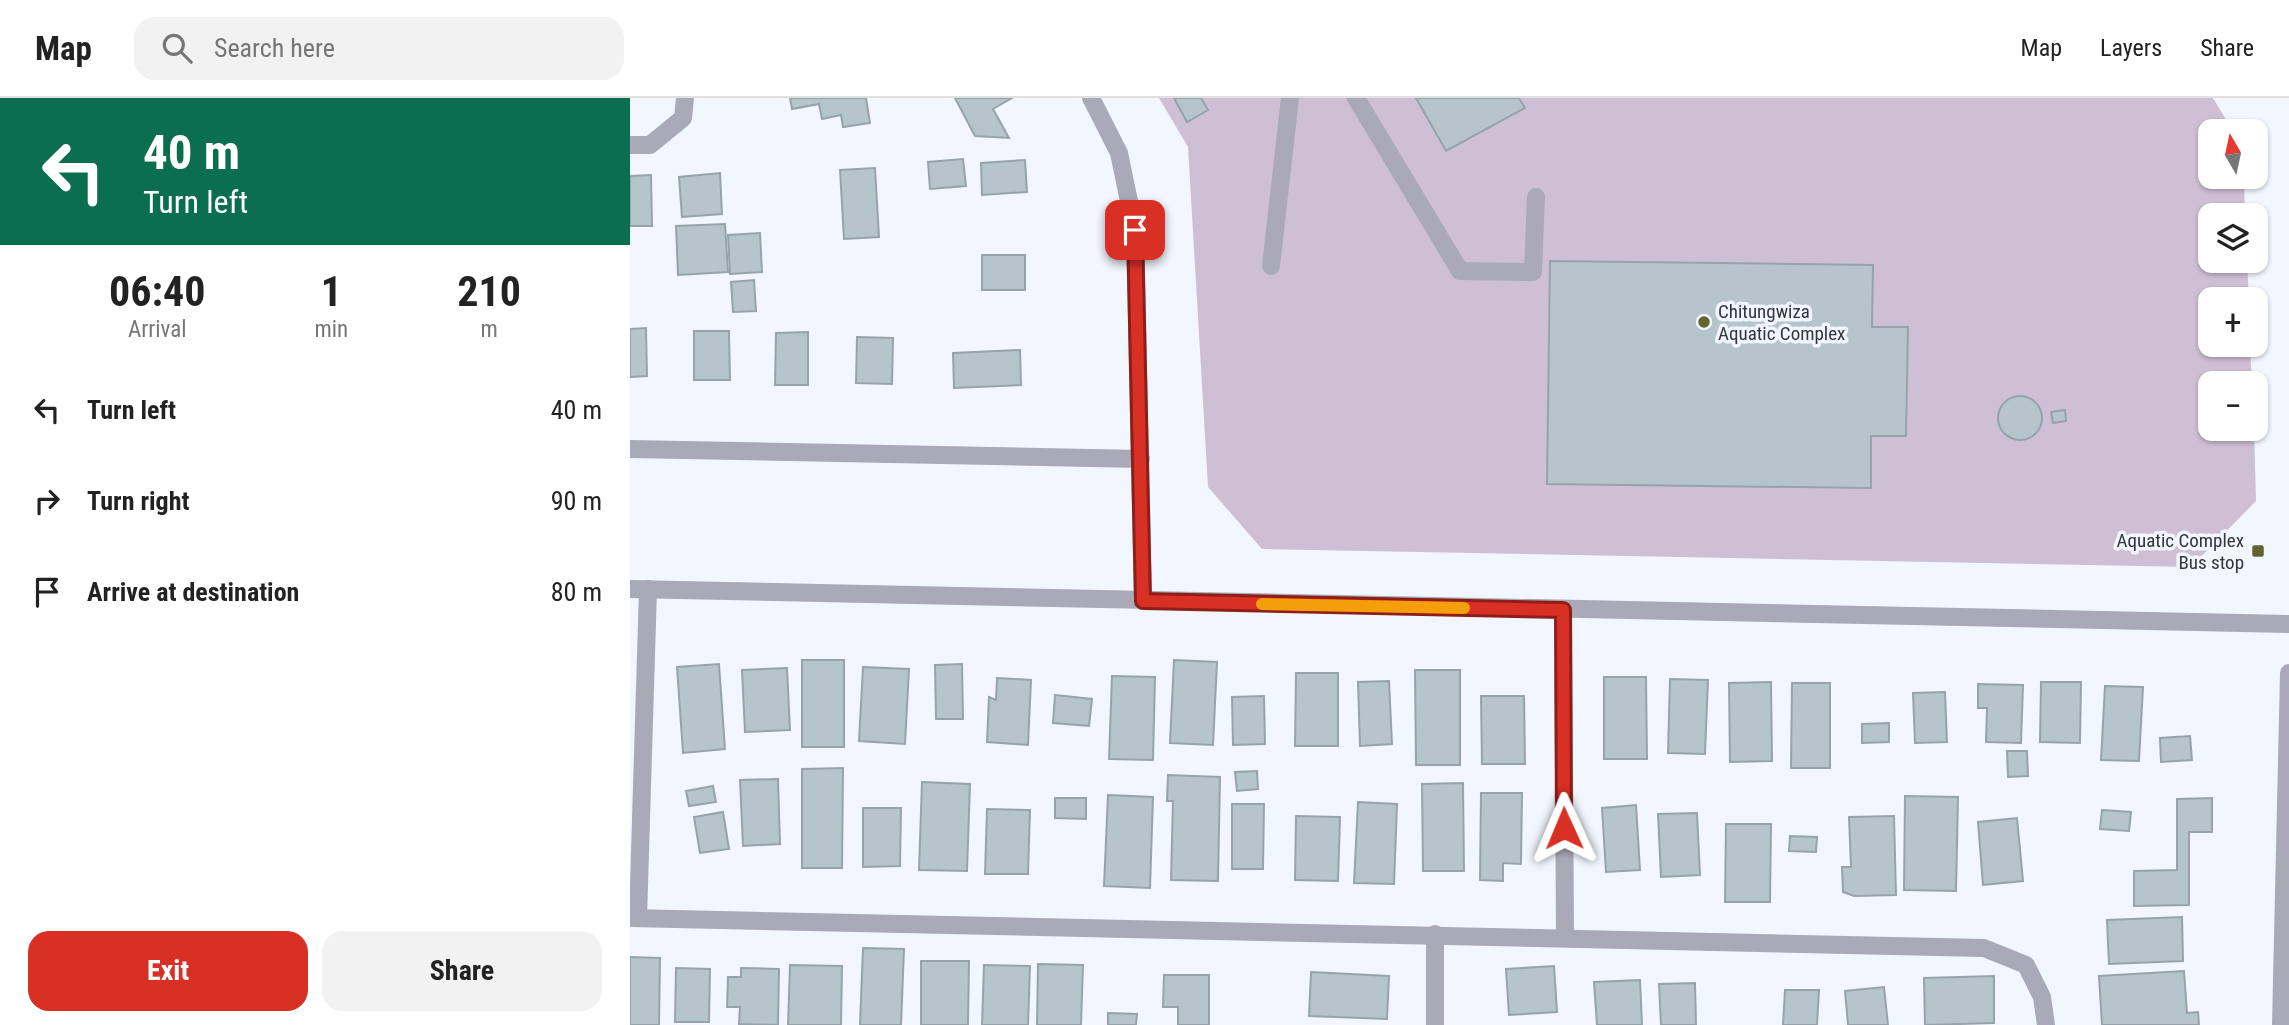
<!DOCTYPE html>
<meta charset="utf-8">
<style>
body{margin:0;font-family:"Roboto Condensed",sans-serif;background:#f2f2f2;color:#222;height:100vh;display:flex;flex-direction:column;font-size:26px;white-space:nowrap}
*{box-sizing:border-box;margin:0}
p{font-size:23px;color:#767676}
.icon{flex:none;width:38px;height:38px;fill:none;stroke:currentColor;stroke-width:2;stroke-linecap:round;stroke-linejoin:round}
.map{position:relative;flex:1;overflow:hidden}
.details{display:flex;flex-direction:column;background:#fff;width:630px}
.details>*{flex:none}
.hud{background:#0b6e4f;color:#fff;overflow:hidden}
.needle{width:46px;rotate:351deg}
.tools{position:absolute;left:1568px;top:21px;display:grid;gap:14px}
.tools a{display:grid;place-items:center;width:70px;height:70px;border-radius:14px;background:#fff;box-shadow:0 2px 5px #0004;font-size:35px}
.pin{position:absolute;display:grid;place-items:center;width:60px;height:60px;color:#fff;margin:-30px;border-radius:14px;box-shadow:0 4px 10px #0006}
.me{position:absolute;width:77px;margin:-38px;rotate:359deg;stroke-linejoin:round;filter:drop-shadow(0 0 5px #0008)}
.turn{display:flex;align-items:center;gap:24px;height:147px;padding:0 28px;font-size:32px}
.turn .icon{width:91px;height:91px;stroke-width:2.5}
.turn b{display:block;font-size:49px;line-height:60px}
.eta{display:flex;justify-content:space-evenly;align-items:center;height:119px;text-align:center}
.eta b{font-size:42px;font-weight:700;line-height:49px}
.action{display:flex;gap:14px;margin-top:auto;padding:14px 28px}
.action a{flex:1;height:80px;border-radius:21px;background:#d93025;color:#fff;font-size:28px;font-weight:700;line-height:80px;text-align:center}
.action a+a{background:#f2f2f2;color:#222}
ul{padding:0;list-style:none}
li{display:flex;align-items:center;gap:21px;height:91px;padding:0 28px}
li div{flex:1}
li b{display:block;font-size:26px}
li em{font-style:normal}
header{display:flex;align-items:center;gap:42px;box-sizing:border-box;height:98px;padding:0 35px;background:#fff;border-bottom:2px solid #e0e0e0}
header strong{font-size:33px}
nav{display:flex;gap:38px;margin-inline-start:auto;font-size:24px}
.search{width:490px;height:63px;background:#f2f2f2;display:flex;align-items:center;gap:18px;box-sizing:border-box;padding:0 24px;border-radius:21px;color:#767676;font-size:26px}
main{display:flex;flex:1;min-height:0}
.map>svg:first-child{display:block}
</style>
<header>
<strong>Map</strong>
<div class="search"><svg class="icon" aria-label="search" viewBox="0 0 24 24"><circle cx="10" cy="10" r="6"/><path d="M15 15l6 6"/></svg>Search here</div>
<nav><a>Map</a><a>Layers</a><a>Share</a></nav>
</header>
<main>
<section class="details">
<div class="hud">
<div class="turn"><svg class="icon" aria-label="left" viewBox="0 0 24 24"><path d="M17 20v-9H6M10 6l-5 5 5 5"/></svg><div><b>40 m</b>Turn left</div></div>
</div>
<div class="eta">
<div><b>06:40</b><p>Arrival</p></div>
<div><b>1</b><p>min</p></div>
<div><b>210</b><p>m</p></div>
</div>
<ul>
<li><svg class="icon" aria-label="left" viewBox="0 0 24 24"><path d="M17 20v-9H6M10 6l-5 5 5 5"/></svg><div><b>Turn left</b></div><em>40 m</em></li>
<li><svg class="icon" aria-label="right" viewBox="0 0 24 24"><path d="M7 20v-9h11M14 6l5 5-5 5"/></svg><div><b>Turn right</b></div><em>90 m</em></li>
<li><svg class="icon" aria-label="arrive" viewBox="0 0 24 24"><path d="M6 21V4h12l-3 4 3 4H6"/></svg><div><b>Arrive at destination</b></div><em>80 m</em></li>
</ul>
<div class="action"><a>Exit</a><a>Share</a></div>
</section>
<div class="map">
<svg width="1659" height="927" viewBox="0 0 1659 927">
<rect width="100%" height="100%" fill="#f2f7ff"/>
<!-- green -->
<polygon fill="#cfbfd5" points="529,0 1583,0 1603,33 1580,33 1580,79 1614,79 1615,117 1580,117 1580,163 1617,163 1619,201 1580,201 1580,247 1620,247 1622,285 1580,285 1580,331 1624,331 1626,403 1561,469 632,451 578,389 558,49"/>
<!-- building -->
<g fill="#b6c5cc" stroke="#96a3aa" stroke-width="2">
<polygon points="160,0 236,0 240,25 213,29 211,17 192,21 189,6 162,11"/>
<polygon points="325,0 382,0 363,11 379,40 345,38"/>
<polygon points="544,0 571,0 578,12 557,24"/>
<polygon points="786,0 889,0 895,10 816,53"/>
<polygon points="333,61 336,88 300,91 298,64"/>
<polygon points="395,62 397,94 352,97 351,65"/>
<polygon points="245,70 249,139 214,141 210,72"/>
<polygon points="90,75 92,116 52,119 49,79"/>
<polygon points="21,77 22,128 0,128 0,78"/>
<polygon points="95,126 98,174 48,177 46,128"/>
<polygon points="130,135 132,174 100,176 98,137"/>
<rect x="352" y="157" width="43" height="35"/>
<polygon points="920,163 1243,167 1242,229 1278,229 1276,338 1241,338 1241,390 917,386"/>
<polygon points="124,182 126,213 103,214 101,184"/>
<polygon points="16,230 17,278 0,279 0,231"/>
<polygon points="64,233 99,233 100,282 64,282"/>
<polygon points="178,234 178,287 145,287 146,235"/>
<polygon points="227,239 263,240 262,286 226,285"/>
<polygon points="390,252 391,287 324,290 323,255"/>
<circle cx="1390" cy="320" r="22"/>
<polygon points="1435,312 1436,323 1423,325 1421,314"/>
<rect x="172" y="562" width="42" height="87"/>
<polygon points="544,562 587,564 583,647 540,645"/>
<polygon points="89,566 95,651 53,655 47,569"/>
<polygon points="332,566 333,621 306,621 305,567"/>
<polygon points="233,569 279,571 275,646 229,643"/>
<polygon points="157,570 160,632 115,634 112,572"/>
<polygon points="785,572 830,572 830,667 786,667"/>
<polygon points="666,575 708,575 708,648 665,648"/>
<polygon points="482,578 525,579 523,662 479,661"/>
<polygon points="974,579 1016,579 1017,661 974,661"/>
<polygon points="367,580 401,582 398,647 357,644 359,599 366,602"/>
<polygon points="1040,581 1078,582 1075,656 1038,655"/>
<polygon points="759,583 762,646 730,648 728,584"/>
<polygon points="1141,584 1142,663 1100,664 1099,585"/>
<polygon points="1411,584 1451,584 1450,645 1410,644"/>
<polygon points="1162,585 1200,585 1200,670 1161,670"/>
<polygon points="1348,586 1393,587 1391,645 1356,644 1357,610 1348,610"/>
<polygon points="1475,588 1513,589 1509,663 1471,662"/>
<polygon points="1315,594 1317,644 1285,645 1283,595"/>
<polygon points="425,597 462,601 459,628 423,625"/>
<polygon points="634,598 635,646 603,647 602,599"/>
<polygon points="851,598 894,598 895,666 852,666"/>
<polygon points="1259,625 1259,644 1232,645 1232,626"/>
<polygon points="1560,638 1562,662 1531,664 1530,640"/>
<polygon points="1377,653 1397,653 1398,678 1378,679"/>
<polygon points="213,670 212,770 172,770 172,671"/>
<polygon points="627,673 628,691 607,693 605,674"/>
<polygon points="538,677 590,679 588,783 541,782 543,703 537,703"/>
<polygon points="148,681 150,746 113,748 110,682"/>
<polygon points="292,684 340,686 337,773 289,772"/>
<polygon points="833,685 834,773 793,773 792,686"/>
<polygon points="83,688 86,704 59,708 56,693"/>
<polygon points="851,695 892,695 891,766 873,765 873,783 850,782"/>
<polygon points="478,697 523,699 520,790 474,788"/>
<polygon points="1275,698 1328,699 1326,793 1274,792"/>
<polygon points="425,700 456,700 456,721 425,720"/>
<polygon points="1582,700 1582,734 1559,734 1559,807 1504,808 1504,773 1547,772 1547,701"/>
<polygon points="728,704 767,706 764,786 724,785"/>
<polygon points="602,706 634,706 633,771 602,771"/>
<polygon points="1006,707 1010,772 976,774 972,710"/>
<polygon points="233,710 271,710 270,768 233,769"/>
<polygon points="357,711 400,712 398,776 355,776"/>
<polygon points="1472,712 1501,714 1499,733 1470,731"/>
<polygon points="93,714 99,751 70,755 64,719"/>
<polygon points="1067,715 1070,777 1031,779 1028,716"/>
<polygon points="666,718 710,719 708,783 665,782"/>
<polygon points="1264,718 1266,797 1224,798 1213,794 1212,769 1221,769 1219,719"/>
<polygon points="1387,720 1393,783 1353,787 1348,724"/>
<polygon points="1096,726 1141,726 1140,804 1095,804"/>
<polygon points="1160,738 1187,739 1186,754 1159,753"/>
<polygon points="1552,819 1553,863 1479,866 1477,822"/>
<polygon points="233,850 274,851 271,927 230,927"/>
<polygon points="0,859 30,860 29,927 0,927"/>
<polygon points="291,863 339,863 338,927 291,927"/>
<polygon points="408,866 453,867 451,927 407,927"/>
<polygon points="160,867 212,868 211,927 158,927"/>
<polygon points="354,867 400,868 398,927 352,927"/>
<polygon points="924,868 927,914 879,917 876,871"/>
<polygon points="46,870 80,871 79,924 45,924"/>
<polygon points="111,870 149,871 148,927 109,926 110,909 97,909 98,879 111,879"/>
<polygon points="1554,873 1557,915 1568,914 1569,927 1472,927 1469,878"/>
<polygon points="681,874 759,878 757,921 679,918"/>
<polygon points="534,877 579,877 579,927 548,927 548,909 533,909"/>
<polygon points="1364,878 1364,925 1295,927 1294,880"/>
<polygon points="1010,882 1012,927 967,927 964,884"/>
<polygon points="1065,885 1066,927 1031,927 1029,886"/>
<polygon points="1254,889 1258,927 1218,927 1215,893"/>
<polygon points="1155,892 1189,892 1187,927 1153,927"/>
<polygon points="478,915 507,916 506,927 478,927"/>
</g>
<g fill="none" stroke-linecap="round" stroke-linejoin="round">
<!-- minor -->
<g stroke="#aaa9b7" stroke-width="18">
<polyline points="461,0 489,55 505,132 513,503"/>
<polyline points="726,0 830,173 903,174 906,99"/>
<polyline points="0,47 20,47 53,20 55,0"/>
<polyline points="641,168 660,0"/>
<polyline points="0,351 511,361"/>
<polyline points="0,491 1659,526"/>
<polyline points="933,512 935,839"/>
<polyline points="0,820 1354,850 1396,867 1412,899 1416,927"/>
<polyline points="8,820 18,491"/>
<polyline points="805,927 805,836"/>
<polyline points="1651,927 1659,575"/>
</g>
</g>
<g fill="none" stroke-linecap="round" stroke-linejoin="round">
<!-- route casing -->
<g stroke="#8d1f18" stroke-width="18">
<polyline id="route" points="505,132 513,503 933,512 934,730"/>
</g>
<!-- route -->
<use href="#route" stroke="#d93025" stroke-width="12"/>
<!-- slow -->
<polyline stroke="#f59e0b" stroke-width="12" points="632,506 834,510"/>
</g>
<!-- markers -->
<g fill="#626330" stroke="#f2f7ff" stroke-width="2.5">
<circle cx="1074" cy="224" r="7"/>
<rect x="1621" y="446" width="14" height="14" rx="3.5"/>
</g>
<g text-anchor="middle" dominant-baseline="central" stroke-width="7" stroke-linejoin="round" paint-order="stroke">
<!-- poi labels -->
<g font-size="19" fill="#32353a" stroke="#f2f7ff" text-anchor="start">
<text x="1088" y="213">Chitungwiza<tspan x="1088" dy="22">Aquatic Complex</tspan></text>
<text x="1614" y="442" text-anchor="end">Aquatic Complex<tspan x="1614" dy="22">Bus stop</tspan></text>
</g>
</g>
</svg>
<div class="tools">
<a><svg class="needle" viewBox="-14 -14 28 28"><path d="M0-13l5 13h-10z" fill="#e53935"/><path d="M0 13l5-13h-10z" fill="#767676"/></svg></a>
<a><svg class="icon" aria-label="layers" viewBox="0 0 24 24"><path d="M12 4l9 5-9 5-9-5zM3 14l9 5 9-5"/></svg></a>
<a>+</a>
<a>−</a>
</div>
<div class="pin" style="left:505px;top:132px;background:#d93025"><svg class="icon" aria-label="arrive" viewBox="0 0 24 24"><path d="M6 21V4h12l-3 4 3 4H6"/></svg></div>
<svg class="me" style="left:934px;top:730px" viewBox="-20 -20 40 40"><path d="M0-17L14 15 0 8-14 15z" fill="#d93025" stroke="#fff" stroke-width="4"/></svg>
</div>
</main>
